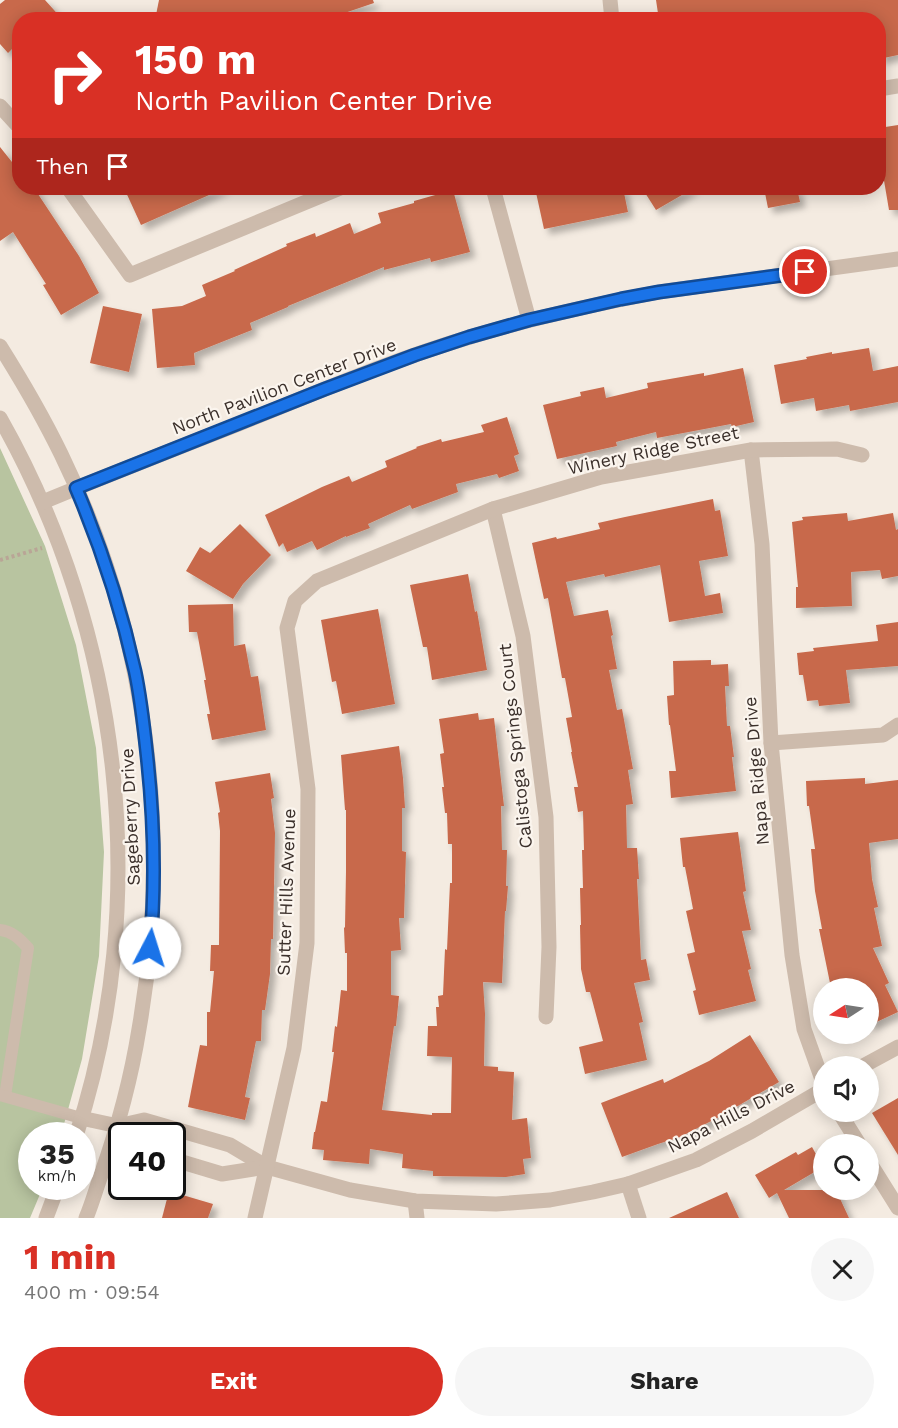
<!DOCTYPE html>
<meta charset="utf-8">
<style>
body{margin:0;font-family:"Work Sans",sans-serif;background:#f6f6f6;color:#222;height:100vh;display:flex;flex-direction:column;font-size:22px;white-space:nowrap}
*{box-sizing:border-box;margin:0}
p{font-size:20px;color:#767676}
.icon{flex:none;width:33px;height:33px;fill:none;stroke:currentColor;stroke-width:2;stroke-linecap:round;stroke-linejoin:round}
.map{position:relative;height:1218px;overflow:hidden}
.drawer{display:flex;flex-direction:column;background:#fff;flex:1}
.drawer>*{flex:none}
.top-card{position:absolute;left:12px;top:12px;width:874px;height:183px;border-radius:24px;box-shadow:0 3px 15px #0003;background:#d93025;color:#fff;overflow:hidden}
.needle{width:39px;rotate:258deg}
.buttons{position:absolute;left:813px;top:978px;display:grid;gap:12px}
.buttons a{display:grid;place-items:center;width:66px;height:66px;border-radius:50%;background:#fff;box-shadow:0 3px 15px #0003;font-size:30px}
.speed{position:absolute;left:18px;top:1122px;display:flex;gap:12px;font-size:30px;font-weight:700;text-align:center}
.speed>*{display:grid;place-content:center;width:78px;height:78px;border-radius:50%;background:#fff;box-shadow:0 3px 15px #0003;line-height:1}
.speed small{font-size:15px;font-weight:400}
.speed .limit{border:3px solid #111;border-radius:9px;background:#fff;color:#111}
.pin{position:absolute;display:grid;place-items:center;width:51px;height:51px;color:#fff;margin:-26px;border:3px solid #fff;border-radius:50%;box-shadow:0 2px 6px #0007}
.me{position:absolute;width:66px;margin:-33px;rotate:5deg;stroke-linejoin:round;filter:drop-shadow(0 0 4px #0008)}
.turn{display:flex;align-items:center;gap:21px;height:126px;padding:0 24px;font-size:27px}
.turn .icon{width:78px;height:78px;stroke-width:2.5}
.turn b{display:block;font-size:42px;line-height:51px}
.then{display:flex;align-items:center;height:57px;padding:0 24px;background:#0003;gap:12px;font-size:22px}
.round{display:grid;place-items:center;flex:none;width:63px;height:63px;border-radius:32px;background:#f6f6f6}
.headline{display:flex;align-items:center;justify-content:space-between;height:102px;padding:0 24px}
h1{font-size:36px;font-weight:700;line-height:45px;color:#d93025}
.action{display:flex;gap:12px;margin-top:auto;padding:12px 24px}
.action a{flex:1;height:69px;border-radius:36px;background:#d93025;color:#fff;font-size:24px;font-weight:700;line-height:69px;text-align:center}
.action a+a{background:#f6f6f6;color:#222}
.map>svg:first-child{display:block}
</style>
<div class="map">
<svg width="898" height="1218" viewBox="0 0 898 1218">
<defs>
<filter id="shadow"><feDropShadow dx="5.5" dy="5.5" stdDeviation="3" flood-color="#0004"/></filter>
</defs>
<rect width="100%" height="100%" fill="#f4ebe1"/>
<!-- green -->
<polygon fill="#b8c4a0" points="0,448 45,546 76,645 96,748 104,852 99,956 82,1059 61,1135 32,1136 32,1186 43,1187 30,1218 0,1218"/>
<!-- building -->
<g fill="#c8694b" filter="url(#shadow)">
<polygon points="5,0 45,0 63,20 20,20 20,41 8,53 0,44 0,4"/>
<polygon points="159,0 373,0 374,3 324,20 155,20"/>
<polygon points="656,0 898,0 898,55 879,59 879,20 659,20"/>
<polygon points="898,125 898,210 889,210 879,151 879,128"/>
<polygon points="0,147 20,172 20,188 34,188 79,256 99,293 61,315 43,285 46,284 13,232 0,241"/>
<polygon points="124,188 225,188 141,225"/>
<polygon points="535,188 623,188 628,212 544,229"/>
<polygon points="642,188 694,188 656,210"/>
<polygon points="764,188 797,188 800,202 768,208"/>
<polygon points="453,190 470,252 431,262 430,258 384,270 384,267 288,306 288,307 250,323 252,330 194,353 195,365 157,368 152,309 182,306 206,296 202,285 235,271 234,270 287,246 286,244 315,233 316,237 350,223 354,234 381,223 378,213 414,203 414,201"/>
<polygon points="103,306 142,314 129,372 90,363"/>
<polygon points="869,348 873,371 898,366 898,402 850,411 849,405 816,411 814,398 781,404 774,365 807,359 806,357 832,352 832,354"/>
<polygon points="743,368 754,422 732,427 731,424 657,438 656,432 616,442 617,446 557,459 543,405 581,396 580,392 604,387 606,398 648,388 647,383 704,373 704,376"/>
<polygon points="507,417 519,454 514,456 519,471 499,478 497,474 456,484 458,492 412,509 410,505 368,524 370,528 346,537 346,536 317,550 312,541 287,552 283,543 279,547 265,515 322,487 349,476 352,482 387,467 385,461 417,448 416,447 441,439 442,442 484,432 481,425"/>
<polygon points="713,499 715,511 720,510 728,556 699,561 705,596 720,593 723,613 669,622 660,565 605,577 604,574 566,582 574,616 608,610 613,635 611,636 617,669 609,670 617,710 622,709 633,769 628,770 633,804 626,805 627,848 637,848 639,879 637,879 641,960 646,959 650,980 634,983 643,1022 639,1023 647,1060 585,1074 579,1047 603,1041 590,992 586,992 581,969 580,925 581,925 580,888 583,888 582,850 584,850 583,811 578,812 574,787 578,787 571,752 572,752 566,718 572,717 565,678 562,678 548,598 544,599 532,543 556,537 557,539 600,529 598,523 625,517"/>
<polygon points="847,513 848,521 893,513 896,530 898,529 898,576 882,579 880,570 851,572 852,606 796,608 796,587 798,587 792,522 803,520 802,517"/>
<polygon points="240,524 271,555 243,584 233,599 186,571 200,547 210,553"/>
<polygon points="468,574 475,612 477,611 487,670 432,680 427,647 423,647 410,585"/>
<polygon points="233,604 234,646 245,644 251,677 258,676 266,730 212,740 207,714 210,714 204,680 206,680 197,632 189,632 188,605"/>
<polygon points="378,609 395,704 342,714 336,681 332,682 321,620"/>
<polygon points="898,622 898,666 846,670 850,703 819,706 818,700 807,701 803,675 799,675 797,653 814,651 813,648 878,641 876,625"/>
<polygon points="711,660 711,665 728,664 729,686 725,686 727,726 730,726 734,757 732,757 736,791 671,798 669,771 676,771 670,725 669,725 667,696 674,695 673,661"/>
<polygon points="478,713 479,720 494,718 504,806 501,806 502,850 507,850 506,886 508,886 506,911 505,911 502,983 483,982 485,1014 484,1066 498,1067 498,1071 514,1072 512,1120 527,1118 531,1158 523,1159 525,1174 506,1177 433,1176 433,1171 402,1168 403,1154 370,1149 369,1164 323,1160 324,1150 312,1149 314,1132 315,1132 321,1101 327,1102 334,1052 332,1052 335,1026 337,1027 341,990 347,991 347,953 345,953 344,928 345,927 346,871 346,810 345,810 341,755 399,746 403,778 405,808 402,808 402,851 406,852 404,918 399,918 401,950 391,951 391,995 399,996 396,1026 394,1026 382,1110 432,1115 432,1113 451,1113 452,1057 427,1056 428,1026 437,1026 436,1007 439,1007 438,996 443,995 445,949 447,950 450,883 452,883 452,844 448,844 447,813 445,813 442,787 444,787 440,754 444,753 439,719"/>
<polygon points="270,773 274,798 271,799 275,833 273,939 271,939 270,974 265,1010 262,1010 261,1041 256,1041 245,1097 250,1098 245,1120 188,1107 200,1045 207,1046 207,1012 210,1012 214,971 210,971 211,945 219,945 220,831 218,813 220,812 215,782"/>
<polygon points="865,778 865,784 898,780 898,839 869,843 872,879 878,907 874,908 882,946 873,948 889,983 885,985 898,1012 868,1026 868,988 825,988 836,981 830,983 819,929 822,929 815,891 811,849 815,849 809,806 807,806 806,781"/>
<polygon points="738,832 746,891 743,892 751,930 742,931 751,969 748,970 756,1001 699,1015 693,991 696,990 687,954 695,952 686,911 693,909 685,867 683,867 680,838"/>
<polygon points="750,1035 779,1082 719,1117 680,1137 658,1144 622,1157 601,1103 663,1079 664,1083 709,1061"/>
<polygon points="898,1098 898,1155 872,1113"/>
<polygon points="812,1147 823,1167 784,1190 836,1190 849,1218 789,1218 777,1193 769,1198 755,1175 796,1152 798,1155"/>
<polygon points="169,1191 213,1204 208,1218 162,1218"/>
<polygon points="727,1192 739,1218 669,1218"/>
</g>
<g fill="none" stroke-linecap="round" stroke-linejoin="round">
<!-- path -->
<polyline stroke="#b9a596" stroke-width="4" stroke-dasharray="3 3" stroke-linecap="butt" points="0,560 42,548"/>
<!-- service -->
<g stroke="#cdbbac" stroke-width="12">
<path d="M0 930C12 931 20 939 28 948L5 1096"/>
<polyline points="0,1095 81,1118"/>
</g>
<!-- minor -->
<g stroke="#cdbbac" stroke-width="15">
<polyline points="610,0 612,20"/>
<polyline points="879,89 898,86"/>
<polyline points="0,106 20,128"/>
<polyline points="68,188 130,275 340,188"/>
<polyline points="493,188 529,320"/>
<polyline points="751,450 762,544 771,743 792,955 804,1029 824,1085"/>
<polyline points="493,509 523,636 546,817 549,947 546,1017"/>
<polyline points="771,743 883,735 898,725"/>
<polyline points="863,1066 898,1047"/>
<polyline points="839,1112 859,1144"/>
<polyline points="81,1118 118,1126 144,1120 230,1145 267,1167 350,1190 415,1201 496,1204 550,1200 593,1192 628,1184 696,1160 752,1131 824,1089"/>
<polyline points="172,1159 222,1174 267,1167"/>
<polyline points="868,1160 898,1208"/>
<polyline points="628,1184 639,1218"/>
<polyline points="415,1201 417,1218"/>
<polyline points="255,1218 294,1048 307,943 308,789 287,628 295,601 317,581 493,509 601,477 751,450 837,449 862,455"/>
</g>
<!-- tertiary -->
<g stroke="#cdbbac" stroke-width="15">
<path d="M0 346C22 381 43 417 61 454 147 631 173 836 139 1029 131 1079 118 1127 101 1175 96 1189 92 1204 86 1218"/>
<path d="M0 418C122 633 153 900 76 1136"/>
<path d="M43 502C108 475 175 449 241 423 316 393 392 360 470 337 532 318 596 304 659 292L898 259"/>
<polyline points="46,1218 58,1186"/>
</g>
</g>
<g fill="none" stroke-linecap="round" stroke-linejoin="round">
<!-- route casing -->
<g stroke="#114b97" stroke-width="15">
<path id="route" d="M150 948C156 884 154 820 147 756 144 728 141 699 135 671 121 608 101 547 76 488L325 389 415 355 469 337 529 320 621 299 659 292 805 272"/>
</g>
<!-- route -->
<use href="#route" stroke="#1a73e8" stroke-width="10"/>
</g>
<g text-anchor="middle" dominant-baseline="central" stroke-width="4.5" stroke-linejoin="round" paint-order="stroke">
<!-- street labels -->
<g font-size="18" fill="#3b302b" stroke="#fbf5ee">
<text transform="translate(284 386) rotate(-21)">North Pavilion Center Drive</text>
<text transform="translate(653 450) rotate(-12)">Winery Ridge Street</text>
<text transform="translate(515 746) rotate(-96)">Calistoga Springs Court</text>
<text transform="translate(756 771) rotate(-95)">Napa Ridge Drive</text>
<text transform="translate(130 817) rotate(-93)">Sageberry Drive</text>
<text transform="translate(286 892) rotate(-88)">Sutter Hills Avenue</text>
<text transform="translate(731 1116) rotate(-27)">Napa Hills Drive</text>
</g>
</g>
</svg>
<div class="buttons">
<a><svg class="needle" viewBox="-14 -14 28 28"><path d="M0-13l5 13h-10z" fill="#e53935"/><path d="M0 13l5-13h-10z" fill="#767676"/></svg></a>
<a><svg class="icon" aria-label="sound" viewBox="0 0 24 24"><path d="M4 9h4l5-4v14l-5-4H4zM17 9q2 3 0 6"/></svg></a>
<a><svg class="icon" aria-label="search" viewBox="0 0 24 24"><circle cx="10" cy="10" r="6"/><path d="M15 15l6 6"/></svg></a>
</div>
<div class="speed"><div>35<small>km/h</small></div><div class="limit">40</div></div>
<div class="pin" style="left:805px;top:272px;background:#d93025"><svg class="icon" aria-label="arrive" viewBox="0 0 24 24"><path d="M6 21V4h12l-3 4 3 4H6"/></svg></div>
<svg class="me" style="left:150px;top:948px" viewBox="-20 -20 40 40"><circle r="19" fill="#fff"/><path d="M0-13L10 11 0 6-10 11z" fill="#1a73e8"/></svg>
<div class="top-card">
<div class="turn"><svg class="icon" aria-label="right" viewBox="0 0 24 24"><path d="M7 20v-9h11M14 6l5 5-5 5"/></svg><div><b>150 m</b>North Pavilion Center Drive</div></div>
<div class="then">Then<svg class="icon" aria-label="arrive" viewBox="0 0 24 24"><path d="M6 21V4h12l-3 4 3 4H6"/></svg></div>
</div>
</div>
<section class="drawer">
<div class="headline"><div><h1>1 min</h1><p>400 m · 09:54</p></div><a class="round"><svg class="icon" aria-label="close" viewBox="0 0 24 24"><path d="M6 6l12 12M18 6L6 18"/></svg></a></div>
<div class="action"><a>Exit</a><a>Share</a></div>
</section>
